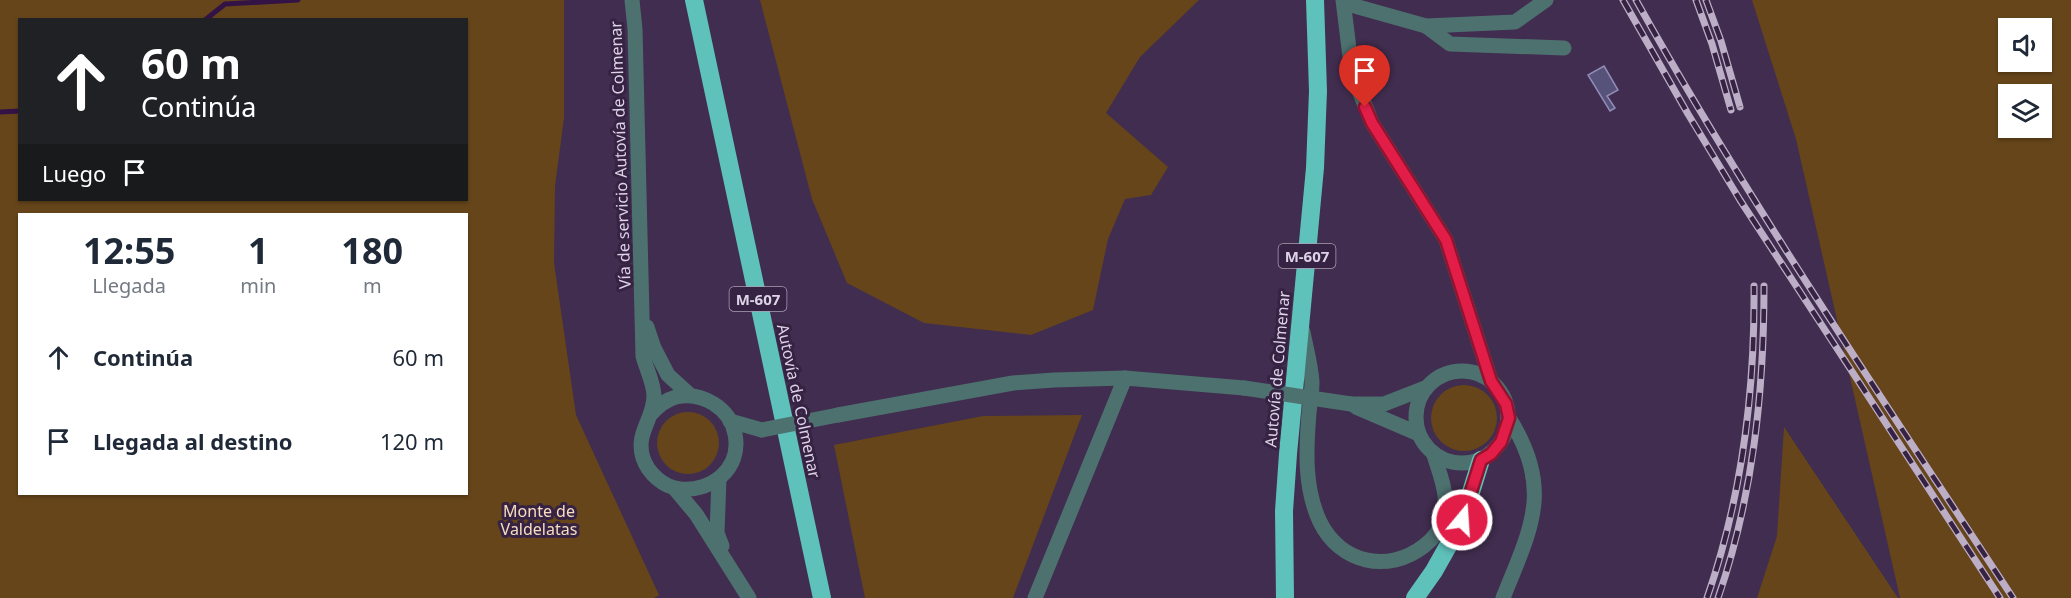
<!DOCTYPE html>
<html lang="es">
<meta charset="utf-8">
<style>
body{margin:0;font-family:"Noto Sans",sans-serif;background:#f2f2f3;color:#1f2937;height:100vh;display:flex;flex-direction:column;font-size:22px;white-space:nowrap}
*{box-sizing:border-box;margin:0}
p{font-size:20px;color:#747a83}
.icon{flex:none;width:33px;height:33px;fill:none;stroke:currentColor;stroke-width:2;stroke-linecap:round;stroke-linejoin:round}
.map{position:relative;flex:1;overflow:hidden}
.details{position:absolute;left:18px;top:213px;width:450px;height:282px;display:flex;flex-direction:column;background:#fff;border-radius:0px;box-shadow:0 2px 4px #0004}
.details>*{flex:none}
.top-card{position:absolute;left:18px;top:18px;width:450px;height:183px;border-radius:0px;box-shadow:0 2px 4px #0004;background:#202124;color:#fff;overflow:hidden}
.fabs{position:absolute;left:1998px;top:18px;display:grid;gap:12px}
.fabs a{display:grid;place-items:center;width:54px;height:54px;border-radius:0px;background:#fff;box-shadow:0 2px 4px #0004;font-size:30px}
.pin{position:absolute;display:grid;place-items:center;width:51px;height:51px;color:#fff;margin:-62px -26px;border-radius:50% 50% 50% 0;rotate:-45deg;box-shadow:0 0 6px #0007}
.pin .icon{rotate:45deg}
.me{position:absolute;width:66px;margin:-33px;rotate:18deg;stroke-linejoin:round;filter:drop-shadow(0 0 4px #0008)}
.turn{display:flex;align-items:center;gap:21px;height:126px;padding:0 24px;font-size:27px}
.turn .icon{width:78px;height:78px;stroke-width:2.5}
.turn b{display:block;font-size:42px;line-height:51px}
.then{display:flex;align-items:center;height:57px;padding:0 24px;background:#0003;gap:12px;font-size:22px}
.eta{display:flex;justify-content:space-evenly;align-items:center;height:102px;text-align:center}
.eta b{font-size:36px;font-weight:700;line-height:42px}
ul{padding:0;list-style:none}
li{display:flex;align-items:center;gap:18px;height:84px;padding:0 24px}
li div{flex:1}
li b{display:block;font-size:22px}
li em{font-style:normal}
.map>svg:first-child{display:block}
</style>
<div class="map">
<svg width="2071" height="598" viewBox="0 0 2071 598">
<rect width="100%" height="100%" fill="#412d4f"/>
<!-- green -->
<g fill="#66451a" fill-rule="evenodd">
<path d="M0 0H564V118L555 186 554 263 576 415 659 595 654 598H0ZM20 20H466V200H20ZM466 214V494H20V214Z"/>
<polygon points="760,0 1199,0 1140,57 1106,113 1168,167 1151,195 1125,199 1108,239 1093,310 1031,335 924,323 847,283 812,199"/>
<path d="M1752 0H2071V598H1900L1796 139ZM2008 28H2042V62H2008ZM2042 94V128H2008V94Z"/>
<circle cx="1464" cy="418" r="33"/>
<circle cx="688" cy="443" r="31"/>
<polygon points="1082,415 1013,598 865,598 834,445 983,416"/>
<polygon points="1784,427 1898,598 1757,598 1777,536"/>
</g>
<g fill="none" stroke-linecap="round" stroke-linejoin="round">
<!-- stream -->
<g stroke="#331346" stroke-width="5">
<polyline points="205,20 225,4 298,0"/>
<polyline points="0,112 20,111"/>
</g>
</g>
<!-- building -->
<polygon fill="#575279" stroke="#918cb7" stroke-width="1.5" points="1604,66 1618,90 1607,96 1615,108 1610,111 1588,75"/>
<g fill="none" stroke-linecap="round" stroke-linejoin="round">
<!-- minor -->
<g stroke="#4d716f" stroke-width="15">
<path d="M632 0 635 29 643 356C646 368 654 384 654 396 654 419 635 433 643 458 648 473 663 487 680 489 711 492 742 469 735 434 730 408 702 391 676 397 665 400 657 407 650 415"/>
<polyline points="1343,0 1352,73 1372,123 1446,240 1491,381"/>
<polyline points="1344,3 1426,26 1515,22 1546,0"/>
<polyline points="1426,26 1450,44 1564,48"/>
<polyline points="647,327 654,348 668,375 690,395"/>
<path d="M1303 332C1306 348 1311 365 1312 382 1312 392 1310 403 1309 413 1306 450 1304 488 1320 522 1340 563 1388 574 1424 546 1433 539 1441 529 1444 517 1449 495 1440 475 1434 455"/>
<circle cx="1462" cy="417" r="46"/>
<polyline points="1351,404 1384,404 1425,388"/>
<polyline points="1356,407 1419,434"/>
<polyline points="838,415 1013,383 1054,380 1125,378 1244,388"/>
<polyline points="730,421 762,430"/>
<polyline points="719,479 717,533 722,546"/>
<polyline points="675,489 696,514 749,598"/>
<polyline points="1035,598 1125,378"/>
<path d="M1503 598C1531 528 1554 489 1509 418"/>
</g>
<!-- highway -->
<g stroke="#5ec1ba" stroke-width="18">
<polyline points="694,0 822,598"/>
<polyline points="1285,598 1284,511 1288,454 1315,168 1318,91 1315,0"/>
<polyline points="1415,598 1434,571 1462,521 1481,460"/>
</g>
<!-- rail casing -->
<g stroke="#bcaec6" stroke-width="7">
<g id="rail">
<polyline points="1623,0 1688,114 1740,200 2000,598"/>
<path d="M1636 0C1751 206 1884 401 2013 598"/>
<polyline points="1696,0 1712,44 1731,110"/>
<polyline points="1706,0 1721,41 1740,107"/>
<path d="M1707 598C1742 497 1755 393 1754 286"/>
<path d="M1718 598C1753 497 1764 392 1764 286"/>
</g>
</g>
<!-- rail -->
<use href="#rail" stroke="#362344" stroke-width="4.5" stroke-dasharray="14" stroke-linecap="butt"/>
<!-- minor-bridge -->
<g stroke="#4d716f" stroke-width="15">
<polyline points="1244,388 1351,404"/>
<polyline points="762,430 838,415"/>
</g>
</g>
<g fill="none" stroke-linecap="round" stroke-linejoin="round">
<!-- route casing -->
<g stroke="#92132f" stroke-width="15">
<polyline id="route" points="1365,107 1372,123 1446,240 1491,381 1506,404 1509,418 1501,442 1491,454 1481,460 1462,520"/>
</g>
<!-- route -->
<use href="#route" stroke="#e11d48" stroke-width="10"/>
</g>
<g text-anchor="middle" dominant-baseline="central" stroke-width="6" stroke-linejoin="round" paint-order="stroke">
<!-- shield labels -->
<g fill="#362344" stroke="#ac9eb6" stroke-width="1.5">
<rect x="1278.5" y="244" width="57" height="24" rx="4.5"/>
<rect x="729.5" y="287" width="57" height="24" rx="4.5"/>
</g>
<g font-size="15" font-weight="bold" fill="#ded2e7">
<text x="1307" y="256">M-607</text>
<text x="758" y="299">M-607</text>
</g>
<!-- street labels -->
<g font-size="16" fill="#ded2e7" stroke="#362344">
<text transform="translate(620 155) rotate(-92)">Vía de servicio Autovía de Colmenar</text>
<text transform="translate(1277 369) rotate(-85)">Autovía de Colmenar</text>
<text transform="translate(799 401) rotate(78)">Autovía de Colmenar</text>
</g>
<!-- park labels -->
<g font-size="16" fill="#f8ddbf" stroke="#362344">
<text x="539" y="511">Monte de<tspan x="539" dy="18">Valdelatas</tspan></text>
</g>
</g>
</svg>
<div class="fabs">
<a><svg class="icon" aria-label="sound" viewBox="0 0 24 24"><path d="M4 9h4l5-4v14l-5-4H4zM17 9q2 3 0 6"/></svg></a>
<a><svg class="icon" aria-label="layers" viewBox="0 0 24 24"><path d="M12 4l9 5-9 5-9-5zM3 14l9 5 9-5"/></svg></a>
</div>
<div class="pin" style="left:1365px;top:107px;background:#d93025"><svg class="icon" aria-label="arrive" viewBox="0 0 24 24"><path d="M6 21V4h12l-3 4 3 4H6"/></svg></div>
<svg class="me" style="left:1462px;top:520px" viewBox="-20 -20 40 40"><circle r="17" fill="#e11d48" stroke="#fff" stroke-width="3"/><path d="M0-11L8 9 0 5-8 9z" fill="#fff"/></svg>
<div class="top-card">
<div class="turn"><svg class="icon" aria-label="ahead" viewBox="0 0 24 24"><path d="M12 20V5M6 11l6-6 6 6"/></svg><div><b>60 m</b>Continúa</div></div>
<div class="then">Luego<svg class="icon" aria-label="arrive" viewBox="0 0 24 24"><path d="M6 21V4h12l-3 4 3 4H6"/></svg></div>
</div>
<section class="details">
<div class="eta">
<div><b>12:55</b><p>Llegada</p></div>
<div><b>1</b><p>min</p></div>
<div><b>180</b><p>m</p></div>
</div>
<ul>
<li><svg class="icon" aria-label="ahead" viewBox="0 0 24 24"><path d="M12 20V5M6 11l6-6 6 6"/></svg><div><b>Continúa</b></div><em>60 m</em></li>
<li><svg class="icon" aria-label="arrive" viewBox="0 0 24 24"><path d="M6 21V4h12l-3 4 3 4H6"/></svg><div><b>Llegada al destino</b></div><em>120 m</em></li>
</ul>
</section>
</div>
